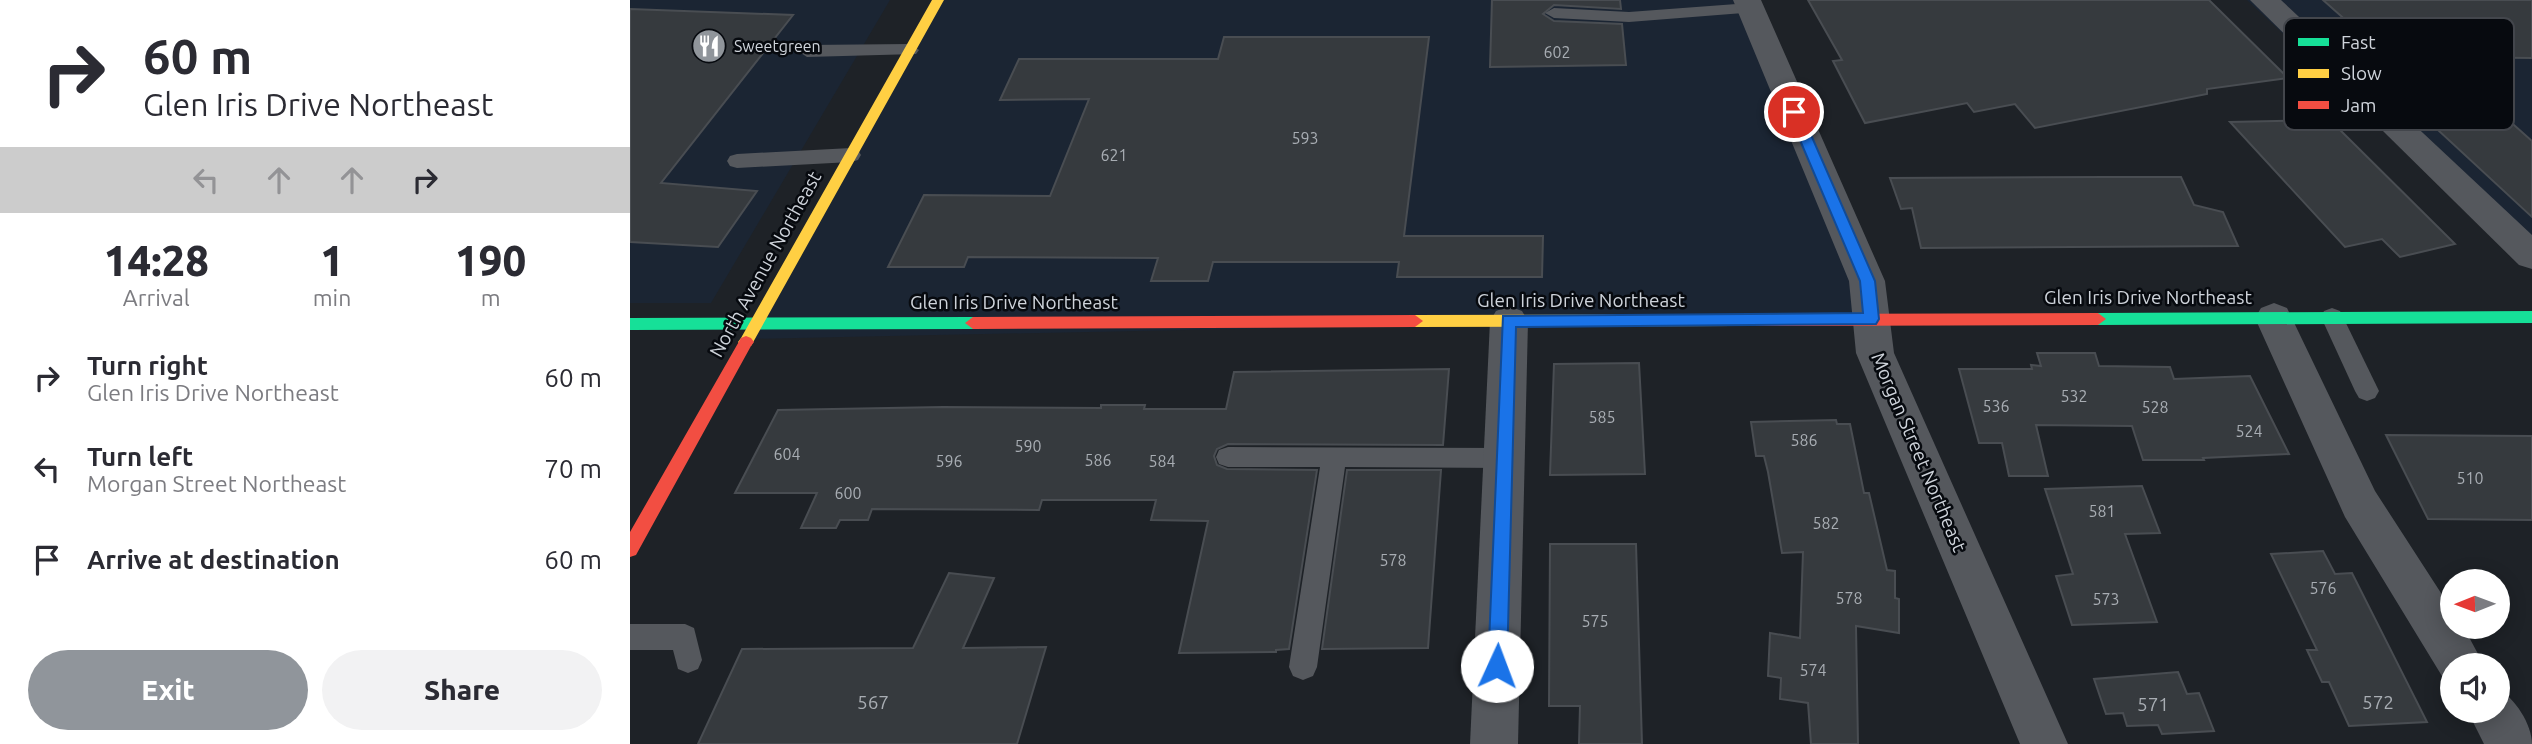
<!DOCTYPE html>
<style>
body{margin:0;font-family:Ubuntu,sans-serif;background:#f2f2f3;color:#2b2b33;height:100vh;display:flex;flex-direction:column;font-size:26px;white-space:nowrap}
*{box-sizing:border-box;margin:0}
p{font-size:23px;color:#7c7c81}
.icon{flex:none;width:38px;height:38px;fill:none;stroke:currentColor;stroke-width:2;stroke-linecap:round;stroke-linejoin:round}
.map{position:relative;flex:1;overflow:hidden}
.panel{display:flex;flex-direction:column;background:#fff;width:630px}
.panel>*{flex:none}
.top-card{background:#fff;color:#2b2b33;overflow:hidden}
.needle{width:46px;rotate:269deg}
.controls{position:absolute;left:1810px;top:569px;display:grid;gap:14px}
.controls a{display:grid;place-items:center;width:70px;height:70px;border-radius:50%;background:#fff;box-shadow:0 4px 18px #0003;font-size:35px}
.pin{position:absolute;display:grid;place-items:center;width:60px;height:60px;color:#fff;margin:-30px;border:4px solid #fff;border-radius:50%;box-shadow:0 2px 7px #0007}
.me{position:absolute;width:77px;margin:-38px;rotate:2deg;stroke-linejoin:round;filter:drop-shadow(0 0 5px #0008)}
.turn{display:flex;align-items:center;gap:24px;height:147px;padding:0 28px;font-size:32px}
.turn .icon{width:91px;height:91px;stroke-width:2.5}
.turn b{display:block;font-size:49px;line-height:60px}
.lanes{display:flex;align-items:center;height:66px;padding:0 28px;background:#0003;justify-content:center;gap:35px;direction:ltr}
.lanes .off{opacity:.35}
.eta{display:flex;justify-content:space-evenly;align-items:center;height:119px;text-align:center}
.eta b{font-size:42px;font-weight:800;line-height:49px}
.cta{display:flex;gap:14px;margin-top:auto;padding:14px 28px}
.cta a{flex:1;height:80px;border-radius:42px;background:#90959b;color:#fff;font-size:28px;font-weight:800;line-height:80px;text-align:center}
.cta a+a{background:#f2f2f3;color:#2b2b33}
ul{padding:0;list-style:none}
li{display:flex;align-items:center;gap:21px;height:91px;padding:0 28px}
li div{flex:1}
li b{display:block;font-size:26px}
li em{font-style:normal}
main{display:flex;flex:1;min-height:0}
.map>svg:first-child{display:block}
</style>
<main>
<section class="panel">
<div class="top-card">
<div class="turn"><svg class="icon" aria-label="right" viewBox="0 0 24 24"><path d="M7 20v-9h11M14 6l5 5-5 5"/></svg><div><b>60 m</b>Glen Iris Drive Northeast</div></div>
<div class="lanes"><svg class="icon off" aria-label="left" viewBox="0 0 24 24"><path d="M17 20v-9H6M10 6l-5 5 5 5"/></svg><svg class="icon off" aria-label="ahead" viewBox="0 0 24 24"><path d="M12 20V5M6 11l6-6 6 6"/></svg><svg class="icon off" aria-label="ahead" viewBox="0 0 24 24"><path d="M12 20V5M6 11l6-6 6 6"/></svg><svg class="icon" aria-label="right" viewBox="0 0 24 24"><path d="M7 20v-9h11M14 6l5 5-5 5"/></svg></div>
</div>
<div class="eta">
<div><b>14:28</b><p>Arrival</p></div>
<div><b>1</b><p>min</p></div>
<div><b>190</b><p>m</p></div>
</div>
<ul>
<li><svg class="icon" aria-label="right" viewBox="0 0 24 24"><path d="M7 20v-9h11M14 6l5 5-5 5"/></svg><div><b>Turn right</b><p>Glen Iris Drive Northeast</p></div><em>60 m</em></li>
<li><svg class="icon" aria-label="left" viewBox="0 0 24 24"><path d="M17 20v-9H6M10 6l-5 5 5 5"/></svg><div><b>Turn left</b><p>Morgan Street Northeast</p></div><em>70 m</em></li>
<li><svg class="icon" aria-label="arrive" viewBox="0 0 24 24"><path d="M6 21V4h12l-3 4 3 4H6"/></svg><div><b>Arrive at destination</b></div><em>60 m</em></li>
</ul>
<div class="cta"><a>Exit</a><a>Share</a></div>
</section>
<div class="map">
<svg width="1902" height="744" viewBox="0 0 1902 744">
<rect width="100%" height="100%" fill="#1e2227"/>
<!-- built -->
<g fill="#1b2533">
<polygon points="0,0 260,0 81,303 0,303"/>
<polygon points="307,0 1120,0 1237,323 892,323 114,339"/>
<polygon points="1617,0 1902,0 1902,266"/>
</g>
<!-- building -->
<g fill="#363a3e" stroke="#494d52" stroke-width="2">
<polygon points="862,0 990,0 991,9 924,5 913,14 924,21 992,24 996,65 860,67"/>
<polygon points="1178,0 1579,0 1658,78 1577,89 1577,94 1405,128 1385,104 1344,112 1337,103 1235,123 1203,61 1212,60"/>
<polygon points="1693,0 1902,0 1902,58 1808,57 1764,63"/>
<polygon points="0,9 163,15 31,183 127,191 88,247 0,242"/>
<polygon points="594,37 799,37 774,236 913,236 912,277 767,277 769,262 583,262 578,281 521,281 528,258 338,257 334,267 258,267 294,195 420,196 459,99 370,100 389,59 588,59"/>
<polygon points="1875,117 1902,141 1902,217 1795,118"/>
<polygon points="1700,120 1825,244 1770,257 1752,239 1715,247 1600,122"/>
<polygon points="1478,177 1551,177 1564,205 1593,212 1608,246 1291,248 1282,208 1271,209 1260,178"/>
<polygon points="1407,353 1465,353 1469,366 1540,367 1544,379 1620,376 1659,454 1573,458 1574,460 1513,460 1502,426 1406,425 1418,476 1379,476 1372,443 1349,443 1329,369 1402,369 1401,365 1411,366"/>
<polygon points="1009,363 1015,474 920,475 924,364"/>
<polygon points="819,369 813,445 598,444 587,449 584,456 587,465 597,469 687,470 659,649 646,650 646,652 549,653 578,521 521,520 526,500 412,500 409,510 242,509 238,520 210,520 206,528 171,528 187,493 105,493 148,410 313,407 471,408 471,405 515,405 514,409 596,409 604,372"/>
<polygon points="1206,420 1207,424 1220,424 1234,493 1239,493 1257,570 1265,571 1265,598 1269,599 1269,633 1226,626 1228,744 1181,744 1178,703 1150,699 1151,678 1138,676 1140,633 1170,638 1173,552 1152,553 1138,472 1134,456 1126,456 1121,422"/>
<polygon points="1756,435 1902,436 1902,520 1798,519"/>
<polygon points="717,470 811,470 798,648 692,649"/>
<polygon points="1512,486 1530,533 1495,534 1527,622 1442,625 1426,576 1443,574 1415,489"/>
<polygon points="920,544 1006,544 1012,744 949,744 950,706 919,706"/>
<polygon points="1693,551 1705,574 1722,573 1797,722 1719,726 1699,682 1692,682 1677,650 1687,650 1641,554"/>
<polygon points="319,573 364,578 333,648 416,647 387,744 68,744 112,649 283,648"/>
<polygon points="1548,672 1557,694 1569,693 1584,731 1532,734 1528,725 1497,726 1493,713 1476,714 1464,679"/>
</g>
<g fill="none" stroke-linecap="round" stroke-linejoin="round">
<!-- lane -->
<g fill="#55585d" fill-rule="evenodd">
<polygon points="1120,3 1126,4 1129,8 1126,12 999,22 924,18 915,13 924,8 999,12"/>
<polygon points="280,44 289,50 286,54 177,57 168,51 177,45"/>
<polygon points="221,148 228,150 231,155 228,160 221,162 107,168 100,166 97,161 100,156 107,154"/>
<polygon points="1702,308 1710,311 1713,317 1749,391 1745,398 1737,401 1729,398 1725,391 1691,317 1694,311"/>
<polygon points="598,447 876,448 885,451 888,458 885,465 876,468 715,467 687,667 683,676 673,680 663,676 659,667 690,467 598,467 589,464 586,457 589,450"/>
<polygon points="0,624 55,624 64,628 72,660 68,669 58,673 48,669 43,650 0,650"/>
</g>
<!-- street -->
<g fill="#55585d" fill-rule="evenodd">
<polygon points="1103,0 1131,0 1255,281 1264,353 1438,744 1390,744 1226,353 1219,281"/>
<polygon points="1620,0 1651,0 1902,235 1902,269 1889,265"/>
<polygon points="1644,303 1657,308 1745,491 1822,610 1822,626 1833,626 1854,665 1822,665 1822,684 1815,681 1715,517 1625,318 1631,308"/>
<polygon points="879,306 892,311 898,321 888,744 840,744 860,321 866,311"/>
<path d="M1867 689C1885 697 1902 725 1902 744H1854L1837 710H1867Z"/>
</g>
<!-- fast -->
<g fill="#16e098" fill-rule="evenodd">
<polygon points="1902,311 1902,323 1468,325 1460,319 1468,313"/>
<polygon points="343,317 351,323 343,329 0,330 0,318"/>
</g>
<!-- slow -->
<g fill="#ffcf43" fill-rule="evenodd">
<polygon points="302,0 314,0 121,346 111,346 108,342 111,338"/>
<polygon points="1105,314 1113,320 1105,326 785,327 777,321 785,315"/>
</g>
<!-- jam -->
<g fill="#f24e42" fill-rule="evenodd">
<polygon points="1468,313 1476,319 1468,325 1105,326 1097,320 1105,314"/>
<polygon points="785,315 793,321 785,327 343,329 335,323 343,317"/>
<polygon points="116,336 121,338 124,342 121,346 6,555 0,557 0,532 111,338"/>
</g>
</g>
<!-- route -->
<polygon fill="#1a73e8" stroke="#114b97" stroke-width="2" points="1164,108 1171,112 1245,281 1249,319 1246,324 886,327 877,666 874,672 867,675 860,672 858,666 873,316 1233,313 1230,281 1158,112"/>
<!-- icons -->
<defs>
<g id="restaurant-disc" transform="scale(1.75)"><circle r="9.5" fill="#90959b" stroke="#070a0f"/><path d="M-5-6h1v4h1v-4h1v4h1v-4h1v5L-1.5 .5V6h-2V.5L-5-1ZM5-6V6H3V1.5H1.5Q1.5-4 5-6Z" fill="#fff"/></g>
</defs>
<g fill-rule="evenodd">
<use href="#restaurant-disc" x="79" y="46"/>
</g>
<g text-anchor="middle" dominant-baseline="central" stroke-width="5" stroke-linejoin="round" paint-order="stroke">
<!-- far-poi labels -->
<g font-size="16" fill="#ced3da" stroke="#070a0f" text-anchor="start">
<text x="104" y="46">Sweetgreen</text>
</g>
<!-- number labels -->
<g font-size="16" fill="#a8adb3">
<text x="927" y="52">602</text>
<text x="675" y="138">593</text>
<text x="484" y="155">621</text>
<text x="1444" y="396">532</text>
<text x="1366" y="406">536</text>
<text x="1525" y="407">528</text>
<text x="972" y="417">585</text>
<text x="1619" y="431">524</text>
<text x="1174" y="440">586</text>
<text x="398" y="446">590</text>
<text x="157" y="454">604</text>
<text x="468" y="460">586</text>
<text x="319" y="461">596</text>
<text x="532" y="461">584</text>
<text x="1840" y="478">510</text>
<text x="218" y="493">600</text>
<text x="1472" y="511">581</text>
<text x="1196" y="523">582</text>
<text x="763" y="560">578</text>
<text x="1693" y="588">576</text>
<text x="1219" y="598">578</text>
<text x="1476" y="599">573</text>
<text x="965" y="621">575</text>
<text x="1183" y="670">574</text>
</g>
<!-- street labels -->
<g font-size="19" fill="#ced3da" stroke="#070a0f">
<text transform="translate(135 264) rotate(-61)">North Avenue Northeast</text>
<text x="1518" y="297">Glen Iris Drive Northeast</text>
<text x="951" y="300">Glen Iris Drive Northeast</text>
<text x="384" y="302">Glen Iris Drive Northeast</text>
<text transform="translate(1289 452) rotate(67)">Morgan Street Northeast</text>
</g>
<!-- near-number labels -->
<g font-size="19" fill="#a8adb3">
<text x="243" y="702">567</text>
<text x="1748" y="702">572</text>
<text x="1523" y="704">571</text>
</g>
</g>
<!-- legend -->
<rect x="1654" y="18" width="230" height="112" rx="10" fill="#070a0f" stroke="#43464c" stroke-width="2"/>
<rect x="1668" y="38" width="31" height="8" fill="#16e098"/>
<rect x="1668" y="69" width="31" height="9" fill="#ffcf43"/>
<rect x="1668" y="101" width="31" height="8" fill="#f24e42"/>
<g font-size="19" fill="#ced3da">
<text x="1711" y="49">Fast</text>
<text x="1711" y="80">Slow</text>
<text x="1711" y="112">Jam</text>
</g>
</svg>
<div class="controls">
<a><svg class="needle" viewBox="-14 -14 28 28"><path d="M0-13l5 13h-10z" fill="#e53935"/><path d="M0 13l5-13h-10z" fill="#7c7c81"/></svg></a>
<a><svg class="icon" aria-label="sound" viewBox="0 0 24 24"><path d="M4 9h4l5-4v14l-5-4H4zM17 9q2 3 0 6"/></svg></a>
</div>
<div class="pin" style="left:1164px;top:112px;background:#d93025"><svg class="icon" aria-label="arrive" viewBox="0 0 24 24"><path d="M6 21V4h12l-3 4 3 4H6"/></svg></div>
<svg class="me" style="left:867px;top:666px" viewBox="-20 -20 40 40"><circle r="19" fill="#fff"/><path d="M0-13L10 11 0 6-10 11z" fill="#1a73e8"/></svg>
</div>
</main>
